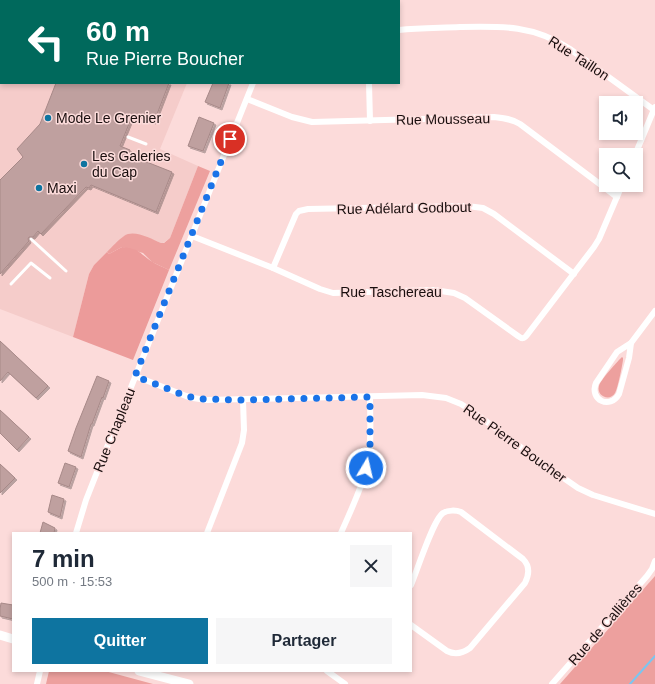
<!DOCTYPE html>
<html lang="fr">
<meta charset="utf-8">
<style>
body{margin:0;font-family:Helvetica,sans-serif;background:#f6f6f7;color:#1f2937;height:100vh;display:flex;flex-direction:column;font-size:15px;white-space:nowrap}
*{box-sizing:border-box;margin:0}
p{font-size:13px;color:#747a83}
.icon{flex:none;width:22px;height:22px;fill:none;stroke:currentColor;stroke-width:2;stroke-linecap:round;stroke-linejoin:round}
.map{position:relative;flex:1;overflow:hidden}
.side{position:absolute;left:12px;top:532px;width:400px;height:140px;display:flex;flex-direction:column;background:#fff;border-radius:0px;box-shadow:0 2px 6px #0003}
.side>*{flex:none}
.top-card{position:absolute;left:0px;top:0px;width:400px;height:84px;box-shadow:0 2px 6px #0003;background:#00695c;color:#fff;overflow:hidden}
.controls{position:absolute;left:599px;top:96px;display:grid;gap:8px}
.controls a{display:grid;place-items:center;width:44px;height:44px;border-radius:0px;background:#fff;box-shadow:0 2px 6px #0003;font-size:20px}
.pin{position:absolute;display:grid;place-items:center;width:34px;height:34px;color:#fff;margin:-17px;border:2px solid #fff;border-radius:50%;box-shadow:0 1px 4px #0007}
.me{position:absolute;width:44px;margin:-22px;rotate:9deg;stroke-linejoin:round;filter:drop-shadow(0 0 3px #0008)}
.turn{display:flex;align-items:center;gap:14px;height:84px;padding:0 20px;font-size:18px}
.turn .icon{width:52px;height:52px;stroke-width:2.5}
.turn b{display:block;font-size:28px;line-height:34px}
.round{display:grid;place-items:center;flex:none;width:42px;height:42px;border-radius:0px;background:#f6f6f7}
.head{display:flex;align-items:center;justify-content:space-between;height:68px;padding:0 20px}
h1{font-size:24px;font-weight:700;line-height:30px}
.cta{display:flex;gap:8px;margin-top:auto;padding:8px 20px}
.cta a{flex:1;height:46px;border-radius:0px;background:#0e74a0;color:#fff;font-size:16px;font-weight:700;line-height:46px;text-align:center}
.cta a+a{background:#f6f6f7;color:#1f2937}
.map>svg:first-child{display:block}
</style>
<div class="map">
<svg width="655" height="684" viewBox="0 0 655 684">
<defs>
<filter id="shadow"><feDropShadow dx="2" dy="2" stdDeviation="0" flood-color="#0004"/></filter>
</defs>
<rect width="100%" height="100%" fill="#fcdbda"/>
<!-- built -->
<polygon fill="#f5ccca" points="0,0 221,0 221,1 1,1 1,83 187,83 160,149 198,166 170,238 163,243 161,243 139,235 124,236 94,265 89,274 73,337 0,309"/>
<!-- green -->
<g fill="#eda09e">
<path d="M198 166 210 171 169 270 152 262 143 253 122 247 109 254 107 252C112 247 118 240 124 236 134 229 151 239 161 243H164L170 238Z"/>
<path d="M622 357 623 358V360C622 367 618 388 615 393 610 402 596 396 599 386 600 381 615 364 620 359Z"/>
<polygon points="655,576 655,684 560,684"/>
<polygon points="49,671 105,671 153,684 46,684"/>
</g>
<!-- forest -->
<path fill="#ec9b9a" d="M122 247C140 249 138 252 151 261 157 265 164 267 169 270L133 360 73 337 89 274 94 265 107 252 109 254Z"/>
<g fill="none" stroke-linecap="round" stroke-linejoin="round">
<!-- stream -->
<polyline stroke="#7ac6f1" stroke-width="2" points="630,684 655,656"/>
</g>
<!-- building -->
<g fill="#bfa09f" stroke="#a78988" filter="url(#shadow)">
<polygon points="56,83 169,83 154,122 133,114 120,146 130,150 129,155 172,172 156,212 91,185 89,188 86,187 41,234 38,231 33,237 29,237 28,239 29,241 0,274 0,180 23,157 17,149 40,124"/>
<polygon points="213,83 229,83 220,108 205,102"/>
<polygon points="199,117 214,123 203,151 188,146"/>
<polygon points="0,341 48,386 36,398 8,372 0,381"/>
<polygon points="97,376 109,381 103,398 102,397 92,424 91,424 81,457 68,451 76,428"/>
<polygon points="0,410 29,437 17,450 0,433"/>
<polygon points="65,463 76,467 69,487 58,483"/>
<polygon points="0,464 15,478 0,493"/>
<polygon points="52,495 64,499 60,517 48,512"/>
<polygon points="43,522 55,528 54,533 40,533"/>
<polygon points="1,603 13,605 13,619 0,616 0,609"/>
</g>
<g fill="none" stroke-linecap="round" stroke-linejoin="round">
<!-- lane -->
<g stroke="#fff" stroke-width="3">
<polyline points="128,137 146,144"/>
<polyline points="31,239 66,271"/>
<polyline points="11,284 31,263 50,278"/>
</g>
<!-- street -->
<g stroke="#fff" stroke-width="6">
<polyline points="287,1 287,0"/>
<path d="M399 30C419 28 440 28 460 27 502 26 534 25 570 49L654 110"/>
<polyline points="369,83 370,121"/>
<path d="M247 99 292 117 312 122 494 117C504 118 512 119 520 124L617 197"/>
<polyline points="635,155 655,107"/>
<path d="M192 236 273 268 320 289 333 293 434 290 454 293 465 298 518 336C522 339 524 339 527 335L594 247 599 239 622 185"/>
<polyline points="273,268 296,214 299,211 308,209 467,206 483,208 494,214 574,274"/>
<path d="M631 343 629 358 619 394C610 410 589 400 596 383L617 352Z"/>
<polyline points="631,343 655,311"/>
<polyline points="135,376 186,396 193,398 207,400 422,395 446,398 461,404 475,413 542,463 578,488 593,495 655,514"/>
<polyline points="76,533 86,500 101,462 253,83"/>
<polyline points="207,533 242,443 244,430 243,400"/>
<path d="M341 533C350 512 361 490 367 467 372 445 370 420 370 397"/>
<path d="M411 585C417 571 433 520 443 513 448 510 456 510 461 512L523 559C530 566 529 575 525 583L470 648C463 653 455 655 447 651L411 625"/>
<polyline points="327,671 345,684"/>
<polyline points="37,684 40,671"/>
<polyline points="552,684 647,576 652,569 655,561"/>
</g>
<!-- secondary -->
<g stroke="#fff" stroke-width="9">
<polyline points="0,635 13,639"/>
<polyline points="139,671 189,684"/>
</g>
</g>
<g fill="none" stroke-linecap="round" stroke-linejoin="round">
<!-- route -->
<polyline stroke="#1a73e8" stroke-width="7" stroke-dasharray="0 12.6" points="230,139 135,376 186,396 200,399 243,400 370,397 370,445 366,468"/>
</g>
<!-- markers -->
<g fill="#0e74a0" stroke="#fcdbda" stroke-width="1.5">
<circle cx="48" cy="118" r="4"/>
<circle cx="84" cy="164" r="4"/>
<circle cx="39" cy="188" r="4"/>
</g>
<g text-anchor="middle" dominant-baseline="central" stroke-width="3" stroke-linejoin="round" paint-order="stroke">
<!-- street labels -->
<g font-size="14" fill="#190e0e" stroke="#fcdbda">
<text transform="translate(579 58) rotate(33)">Rue Taillon</text>
<text transform="translate(443 119) rotate(-1)">Rue Mousseau</text>
<text transform="translate(404 208) rotate(-1)">Rue Adélard Godbout</text>
<text x="391" y="292">Rue Taschereau</text>
<text transform="translate(114 430) rotate(-68)">Rue Chapleau</text>
<text transform="translate(515 443) rotate(36)">Rue Pierre Boucher</text>
<text transform="translate(605 624) rotate(-49)">Rue de Callières</text>
</g>
<!-- poi labels -->
<g font-size="14" fill="#190e0e" stroke="#fcdbda" text-anchor="start">
<text x="56" y="118">Mode Le Grenier</text>
<text x="92" y="156">Les Galeries<tspan x="92" dy="16">du Cap</tspan></text>
<text x="47" y="188">Maxi</text>
</g>
</g>
</svg>
<div class="controls">
<a><svg class="icon" aria-label="sound" viewBox="0 0 24 24"><path d="M4 9h4l5-4v14l-5-4H4zM17 9q2 3 0 6"/></svg></a>
<a><svg class="icon" aria-label="search" viewBox="0 0 24 24"><circle cx="10" cy="10" r="6"/><path d="M15 15l6 6"/></svg></a>
</div>
<div class="pin" style="left:230px;top:139px;background:#d93025"><svg class="icon" aria-label="arrive" viewBox="0 0 24 24"><path d="M6 21V4h12l-3 4 3 4H6"/></svg></div>
<svg class="me" style="left:366px;top:468px" viewBox="-20 -20 40 40"><circle r="17" fill="#1a73e8" stroke="#fff" stroke-width="3"/><path d="M0-11L8 9 0 5-8 9z" fill="#fff"/></svg>
<div class="top-card">
<div class="turn"><svg class="icon" aria-label="left" viewBox="0 0 24 24"><path d="M17 20v-9H6M10 6l-5 5 5 5"/></svg><div><b>60 m</b>Rue Pierre Boucher</div></div>
</div>
<section class="side">
<div class="head"><div><h1>7 min</h1><p>500 m · 15:53</p></div><a class="round"><svg class="icon" aria-label="close" viewBox="0 0 24 24"><path d="M6 6l12 12M18 6L6 18"/></svg></a></div>
<div class="cta"><a>Quitter</a><a>Partager</a></div>
</section>
</div>
